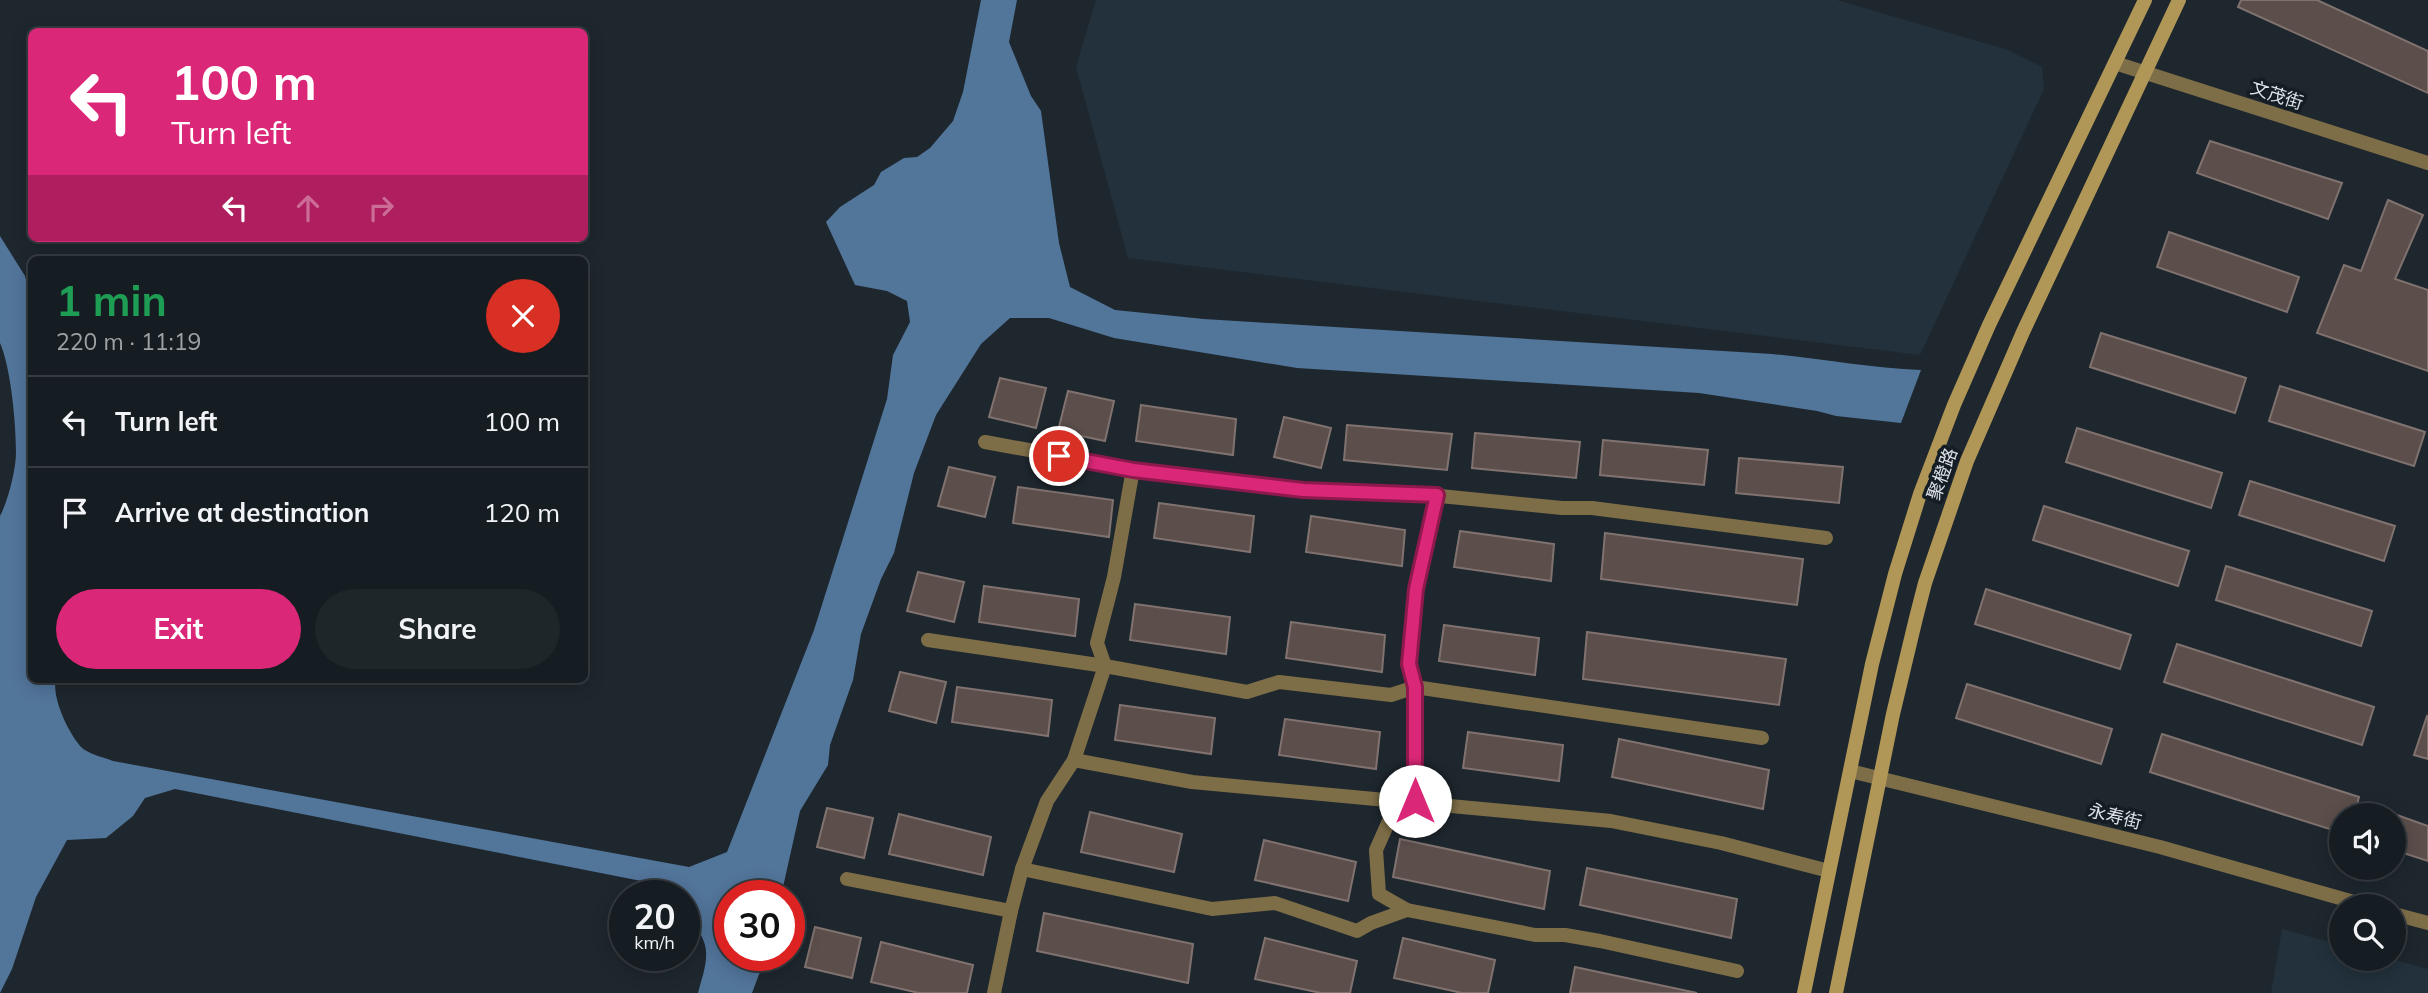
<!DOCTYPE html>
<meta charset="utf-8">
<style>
body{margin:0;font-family:Mulish,"Noto Sans SC",sans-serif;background:#1f262a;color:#f1f3f6;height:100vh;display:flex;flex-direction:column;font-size:26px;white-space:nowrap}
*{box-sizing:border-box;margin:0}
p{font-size:23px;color:#9ea2a5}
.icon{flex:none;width:38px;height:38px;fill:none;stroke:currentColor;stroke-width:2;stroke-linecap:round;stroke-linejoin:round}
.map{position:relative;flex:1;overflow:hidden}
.side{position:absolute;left:28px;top:256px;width:560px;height:427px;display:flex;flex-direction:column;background:#161d22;border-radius:10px;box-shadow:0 4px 18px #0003,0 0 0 2px #353b40}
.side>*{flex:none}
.hud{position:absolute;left:28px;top:28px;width:560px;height:214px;border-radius:10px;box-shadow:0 4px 18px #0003,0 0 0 2px #353b40;background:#db2777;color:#fff;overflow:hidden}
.tools{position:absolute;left:2329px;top:803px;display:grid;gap:14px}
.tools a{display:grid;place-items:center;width:77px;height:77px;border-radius:50%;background:#161d22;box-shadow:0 4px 18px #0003,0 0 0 2px #353b40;font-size:35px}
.speed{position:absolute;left:609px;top:880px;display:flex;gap:14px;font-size:35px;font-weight:700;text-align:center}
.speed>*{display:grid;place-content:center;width:91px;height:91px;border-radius:50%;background:#161d22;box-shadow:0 4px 18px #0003,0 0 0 2px #353b40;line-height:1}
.speed small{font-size:18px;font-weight:400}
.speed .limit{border:10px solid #d22;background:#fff;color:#111}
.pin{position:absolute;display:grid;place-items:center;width:60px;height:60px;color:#fff;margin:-30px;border:4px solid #fff;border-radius:50%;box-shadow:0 2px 7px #0007}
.me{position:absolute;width:77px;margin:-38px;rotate:0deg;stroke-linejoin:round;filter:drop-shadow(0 0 5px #0008)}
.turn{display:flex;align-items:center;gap:24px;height:147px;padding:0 28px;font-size:32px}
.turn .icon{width:91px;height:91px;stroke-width:2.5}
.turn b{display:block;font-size:49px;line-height:60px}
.lanes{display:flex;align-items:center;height:66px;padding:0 28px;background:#0003;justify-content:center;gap:35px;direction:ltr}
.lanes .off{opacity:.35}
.round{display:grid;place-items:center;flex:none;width:74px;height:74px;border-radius:37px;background:#1f262a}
.headline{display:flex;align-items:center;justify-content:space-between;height:119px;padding:0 28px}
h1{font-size:42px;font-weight:700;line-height:52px;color:#1e9e55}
.primary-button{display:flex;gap:14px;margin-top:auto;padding:14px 28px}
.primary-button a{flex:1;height:80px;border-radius:42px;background:#db2777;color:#fff;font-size:28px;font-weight:700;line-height:80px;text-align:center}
.primary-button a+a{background:#1f262a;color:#f1f3f6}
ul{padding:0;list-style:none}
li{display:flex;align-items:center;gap:21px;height:91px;padding:0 28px;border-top:2px solid #353b40}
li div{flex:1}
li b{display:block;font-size:26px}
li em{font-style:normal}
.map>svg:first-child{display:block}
</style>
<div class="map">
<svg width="2428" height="993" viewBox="0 0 2428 993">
<rect width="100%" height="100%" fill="#1e272e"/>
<!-- built -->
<g fill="#22313c">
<polygon points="1096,0 1837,0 2008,50 2042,67 2044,89 1920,355 1128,258 1076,67"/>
<polygon points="2282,929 2341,945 2342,959 2391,959 2428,969 2428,993 2271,993"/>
</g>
<!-- water -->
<path fill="#52759a" d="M981 0H1017L1009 42 1031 96 1041 111 1059 243 1070 287 1115 310 1204 319 1772 354C1822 359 1871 368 1921 370L1901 423 1836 416 1817 411 1699 393 1297 368 1114 338 1049 318H1010L981 344 936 415 914 473 894 553 881 579 861 634 853 680 830 745 828 765 800 811 781 896H730V956H766L752 993H698C702 977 710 958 704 942 697 922 692 930 693 905L682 889 175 789 145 798 133 816 106 838 67 840 36 897 12 969 0 993V516C8 501 16 470 16 452 16 424 11 368 0 343V236L25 276 31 298 32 679H56C51 697 69 734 81 747 88 754 103 757 113 761L689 867 727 852 814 630 887 399 893 355 910 322 907 301 887 291 855 285 826 222 840 207 874 185 881 172 904 158 917 157 930 148 953 121 963 92Z"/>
<!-- building -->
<g fill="#5b4e4b" stroke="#80726f" stroke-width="2">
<polygon points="2241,0 2317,0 2428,51 2428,93 2238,7"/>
<polygon points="2210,141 2342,183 2328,219 2197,173"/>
<polygon points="2388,200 2423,215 2395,279 2428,290 2428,371 2317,333 2344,265 2361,271"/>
<polygon points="2169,232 2299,277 2287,312 2157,267"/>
<polygon points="2101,333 2246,378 2235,413 2090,367"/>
<polygon points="1000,378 1046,388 1036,428 989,417"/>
<polygon points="2280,386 2425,432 2414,466 2269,421"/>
<polygon points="1068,391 1114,401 1105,441 1058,431"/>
<polygon points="1141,405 1236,419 1233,455 1136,441"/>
<polygon points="1284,417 1331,428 1321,468 1274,457"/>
<polygon points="1347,425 1452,434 1447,470 1344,460"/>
<polygon points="2077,428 2222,473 2211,508 2066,462"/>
<polygon points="1475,433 1580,442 1576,478 1472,468"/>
<polygon points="1603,440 1708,450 1704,485 1600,475"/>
<polygon points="1739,458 1843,467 1839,503 1736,493"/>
<polygon points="949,467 995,477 985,517 938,506"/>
<polygon points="2250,481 2395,526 2384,561 2239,515"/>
<polygon points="1018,487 1113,500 1109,537 1013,523"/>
<polygon points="1159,503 1254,516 1250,552 1154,538"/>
<polygon points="2044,506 2189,551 2178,586 2033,540"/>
<polygon points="1311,516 1405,530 1402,566 1306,552"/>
<polygon points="1460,531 1554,544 1551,581 1454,567"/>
<polygon points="1605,533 1803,559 1797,605 1601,579"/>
<polygon points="2226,566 2372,611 2361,646 2216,600"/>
<polygon points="918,572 964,582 954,622 907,611"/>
<polygon points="984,586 1079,599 1075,636 979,622"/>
<polygon points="1986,589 2131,635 2120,669 1975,624"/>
<polygon points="1135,604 1230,617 1226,654 1130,640"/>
<polygon points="1291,622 1385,635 1382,672 1286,658"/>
<polygon points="1444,625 1539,638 1535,675 1439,661"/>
<polygon points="1587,632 1786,659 1779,705 1583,679"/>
<polygon points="2177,644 2374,707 2362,745 2164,682"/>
<polygon points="900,672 946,682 936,723 889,711"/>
<polygon points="1967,684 2112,729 2101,764 1956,718"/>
<polygon points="957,687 1052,700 1048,736 952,722"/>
<polygon points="1120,705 1215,718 1211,754 1115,740"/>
<polygon points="2427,716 2428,717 2428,759 2414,755"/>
<polygon points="1285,719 1380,732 1376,769 1279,755"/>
<polygon points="1468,732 1563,745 1559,781 1463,768"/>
<polygon points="2162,734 2359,797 2354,816 2342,816 2342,833 2150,772"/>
<polygon points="1619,739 1769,770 1763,809 1612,777"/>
<polygon points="827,808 873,818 864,858 817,847"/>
<polygon points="2383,810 2428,826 2428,861 2394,850 2394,816 2381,816"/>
<polygon points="1090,812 1182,834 1174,872 1081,852"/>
<polygon points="899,814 991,837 983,875 889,854"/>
<polygon points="1400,839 1550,871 1544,909 1393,877"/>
<polygon points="1264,840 1356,862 1348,901 1255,880"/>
<polygon points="1587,868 1737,899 1731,938 1580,905"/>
<polygon points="1044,913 1193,944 1188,983 1037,951"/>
<polygon points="815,927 861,938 852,978 805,967"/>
<polygon points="1265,938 1357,961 1350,993 1321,993 1255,979"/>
<polygon points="1403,938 1495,960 1488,993 1462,993 1394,978"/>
<polygon points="881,942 973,965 967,993 919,993 871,982"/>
<polygon points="1575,967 1697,993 1570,993"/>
</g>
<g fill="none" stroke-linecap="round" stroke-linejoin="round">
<!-- street -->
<g stroke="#7e6e48" stroke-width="14">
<polyline points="2115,63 2428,163"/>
<polyline points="985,442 1133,469 1303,490 1410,493 1562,508 1592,508 1826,538"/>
<polyline points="928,640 1105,666 1247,692 1279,682 1391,695 1415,687 1762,738"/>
<polyline points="1074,760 1105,666 1097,643 1114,577 1133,469"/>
<polyline points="1850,771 2160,847 2368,906"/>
<polyline points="1022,869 1212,909 1275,903 1357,931 1371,923 1407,910 1535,935 1565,935 1600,941 1737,971"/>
<polyline points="847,879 1011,911"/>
<polyline points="1407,910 1379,894 1376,850 1392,814 1415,801 1415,687 1409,664 1416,589 1437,495"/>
<polyline points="2394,914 2428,923"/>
<polyline points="994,993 1011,911 1022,869 1047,801 1074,760 1192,782 1611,821 1721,843 1829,871"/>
</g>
<!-- secondary -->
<g stroke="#b19757" stroke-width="14">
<polyline points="1804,993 1872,664 1895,574 1920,494 1954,405 1989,325 2145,0"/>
<polyline points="1836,993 1893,714 1916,618 1925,583 1967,461 2023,332 2179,0"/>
</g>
</g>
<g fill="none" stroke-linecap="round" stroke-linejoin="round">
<!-- route casing -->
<g stroke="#8e194d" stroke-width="18">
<polyline id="route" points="1059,456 1133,470 1303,490 1437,495 1416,589 1409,664 1415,687 1415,801"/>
</g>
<!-- route -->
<use href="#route" stroke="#db2777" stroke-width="12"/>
</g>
<g text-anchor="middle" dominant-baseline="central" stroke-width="7" stroke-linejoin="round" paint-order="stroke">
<!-- street labels -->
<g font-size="18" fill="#dde3e8" stroke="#151d24">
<text transform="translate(2277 95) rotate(18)">文茂街</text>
<text transform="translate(1942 474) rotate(-70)">聚橙路</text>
<text transform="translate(2115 816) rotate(14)">永寿街</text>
</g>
</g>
</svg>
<div class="tools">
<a><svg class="icon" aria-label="sound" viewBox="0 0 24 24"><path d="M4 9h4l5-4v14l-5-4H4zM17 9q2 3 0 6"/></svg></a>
<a><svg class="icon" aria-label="search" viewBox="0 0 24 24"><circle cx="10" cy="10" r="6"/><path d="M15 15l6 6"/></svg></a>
</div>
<div class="speed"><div>20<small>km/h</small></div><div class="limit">30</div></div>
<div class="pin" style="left:1059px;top:456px;background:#d93025"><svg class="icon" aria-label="arrive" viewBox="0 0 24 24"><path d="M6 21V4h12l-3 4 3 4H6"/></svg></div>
<svg class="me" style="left:1415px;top:801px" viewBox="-20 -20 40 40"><circle r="19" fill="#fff"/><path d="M0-13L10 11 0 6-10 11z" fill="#db2777"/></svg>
<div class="hud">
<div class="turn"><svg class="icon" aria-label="left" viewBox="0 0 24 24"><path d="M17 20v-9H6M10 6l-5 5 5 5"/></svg><div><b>100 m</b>Turn left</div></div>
<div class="lanes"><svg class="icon" aria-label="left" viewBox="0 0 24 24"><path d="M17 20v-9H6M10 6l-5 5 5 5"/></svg><svg class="icon off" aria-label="ahead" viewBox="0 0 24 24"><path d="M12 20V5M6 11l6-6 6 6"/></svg><svg class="icon off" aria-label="right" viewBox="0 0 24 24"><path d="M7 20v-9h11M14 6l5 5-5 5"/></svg></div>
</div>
<section class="side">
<div class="headline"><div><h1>1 min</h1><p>220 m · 11:19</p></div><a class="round" style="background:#d93025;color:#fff"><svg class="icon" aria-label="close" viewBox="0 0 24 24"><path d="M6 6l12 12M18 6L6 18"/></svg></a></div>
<ul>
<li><svg class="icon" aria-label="left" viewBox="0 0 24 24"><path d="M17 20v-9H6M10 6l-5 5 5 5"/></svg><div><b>Turn left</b></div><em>100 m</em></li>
<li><svg class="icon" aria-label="arrive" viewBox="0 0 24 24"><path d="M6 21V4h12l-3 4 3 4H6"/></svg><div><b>Arrive at destination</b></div><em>120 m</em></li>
</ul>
<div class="primary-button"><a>Exit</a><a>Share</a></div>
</section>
</div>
